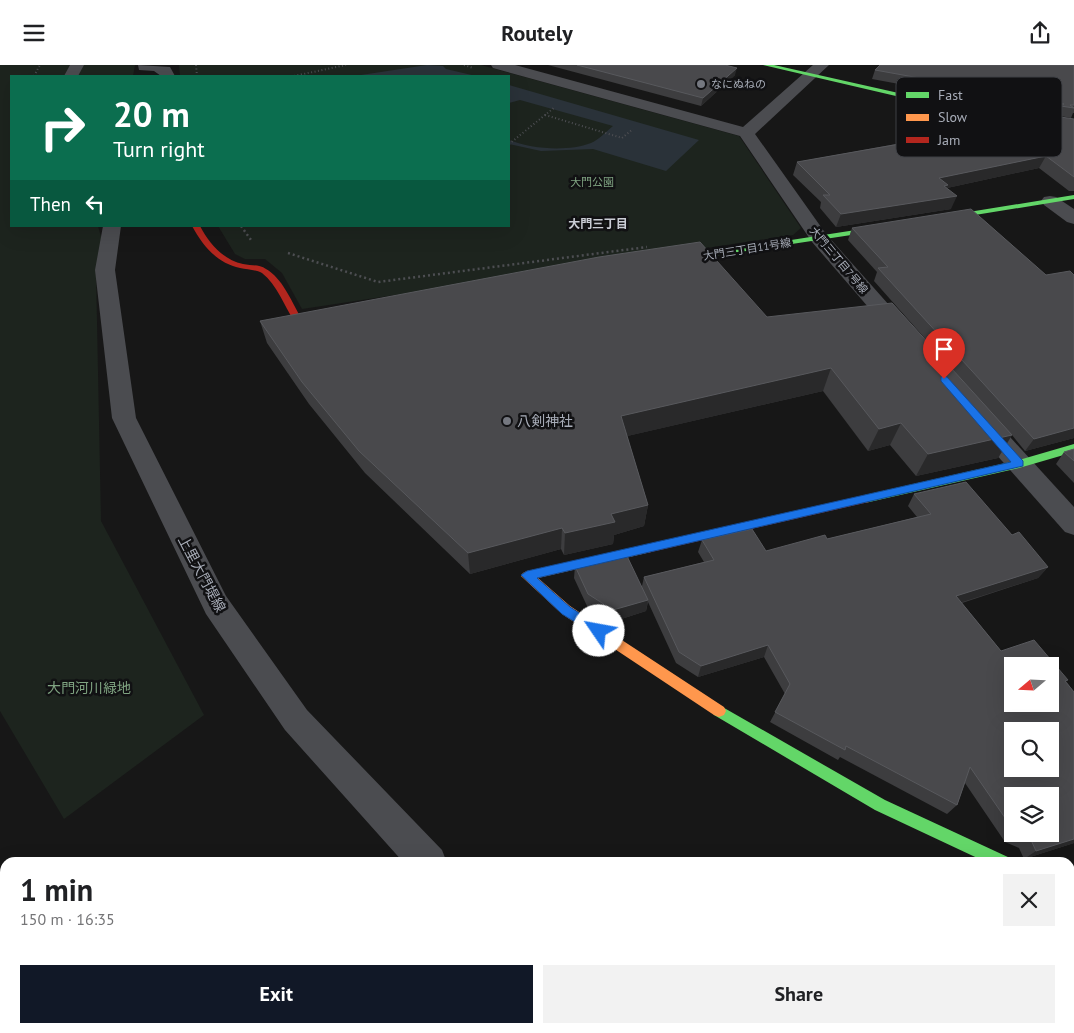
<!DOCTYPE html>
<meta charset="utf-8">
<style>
body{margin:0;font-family:"PT Sans","Noto Sans JP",sans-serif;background:#f2f2f2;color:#202124;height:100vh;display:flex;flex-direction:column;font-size:19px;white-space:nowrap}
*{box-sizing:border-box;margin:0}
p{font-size:16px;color:#757577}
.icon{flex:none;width:28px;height:28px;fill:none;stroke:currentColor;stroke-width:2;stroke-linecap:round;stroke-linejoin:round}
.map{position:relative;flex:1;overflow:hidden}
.side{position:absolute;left:0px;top:792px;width:1075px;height:176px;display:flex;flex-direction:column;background:#fff;border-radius:15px 15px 0 0;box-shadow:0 5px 20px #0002}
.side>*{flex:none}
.guide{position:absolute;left:10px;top:10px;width:500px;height:152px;border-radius:0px;box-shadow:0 5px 20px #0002;background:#0b6e4f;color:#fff;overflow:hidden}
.needle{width:32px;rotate:251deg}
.fabs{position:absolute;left:1004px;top:592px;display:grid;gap:10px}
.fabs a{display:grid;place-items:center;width:55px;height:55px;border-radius:0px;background:#fff;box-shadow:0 5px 20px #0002;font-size:25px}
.pin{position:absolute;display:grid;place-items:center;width:42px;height:42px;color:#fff;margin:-51px -21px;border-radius:50% 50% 50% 0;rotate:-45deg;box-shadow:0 0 5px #0007}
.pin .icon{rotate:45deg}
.me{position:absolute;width:55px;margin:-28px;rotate:303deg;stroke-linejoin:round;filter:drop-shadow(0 0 4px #0008)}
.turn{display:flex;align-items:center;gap:18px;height:105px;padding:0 20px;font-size:22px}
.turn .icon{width:65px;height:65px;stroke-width:2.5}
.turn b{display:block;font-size:35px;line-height:42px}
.then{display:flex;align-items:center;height:48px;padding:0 20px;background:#0003;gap:10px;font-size:19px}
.round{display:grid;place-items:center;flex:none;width:52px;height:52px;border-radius:0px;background:#f2f2f2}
.head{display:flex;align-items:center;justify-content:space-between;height:85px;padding:0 20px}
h1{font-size:30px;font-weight:600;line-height:38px}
.primary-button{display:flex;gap:10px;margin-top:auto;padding:10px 20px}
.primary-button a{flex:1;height:58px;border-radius:0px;background:#111827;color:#fff;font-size:20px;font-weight:600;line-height:58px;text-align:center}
.primary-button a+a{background:#f2f2f2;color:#202124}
header{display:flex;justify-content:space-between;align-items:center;height:65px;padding:0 20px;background:#fff;font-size:22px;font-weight:600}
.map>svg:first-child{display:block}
</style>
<header><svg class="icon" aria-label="menu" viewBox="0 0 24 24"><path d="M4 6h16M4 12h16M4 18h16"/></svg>Routely<svg class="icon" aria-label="share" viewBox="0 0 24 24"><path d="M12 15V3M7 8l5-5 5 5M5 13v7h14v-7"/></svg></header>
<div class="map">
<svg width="1074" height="968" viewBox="0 0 1074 968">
<rect width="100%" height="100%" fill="#171717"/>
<!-- green -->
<g fill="#1d241e">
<polygon points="0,0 135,0 133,11 11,11 11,161 98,161 102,175 96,207 101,456 204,650 64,754 0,646"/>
<polygon points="179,0 481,0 739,71 801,163 793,170 302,244 282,208 265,194 245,194 235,189 218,161 509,161 509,11 180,11"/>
</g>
<!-- water -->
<g fill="#2a3239">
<polygon points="427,0 443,1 446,4 476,11 333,11 361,10"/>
<path d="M509 20 699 75 666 106 593 84 541 86 509 79V75C532 84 567 87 591 78 598 75 606 67 613 61L520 35 509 38Z"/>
</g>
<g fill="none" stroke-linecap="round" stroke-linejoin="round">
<!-- path-far1 -->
<g stroke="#4d4e52" stroke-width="2" stroke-dasharray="1 2.5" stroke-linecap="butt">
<polyline points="196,0 197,11"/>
<polyline points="464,0 473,3"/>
<polyline points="34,11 40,0"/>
<polyline points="294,11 346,0"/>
<polyline points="545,50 622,73 633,64"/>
<polyline points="509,79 555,42"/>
</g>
<!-- path -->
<g stroke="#4d4e52" stroke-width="2.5" stroke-dasharray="2 3" stroke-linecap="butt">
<polyline points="241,161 251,175"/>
<polyline points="288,188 378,217 647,182"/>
</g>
<!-- street -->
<g fill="#4b4c50" fill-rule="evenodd">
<polygon points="70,0 84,0 78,11 64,11"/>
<polygon points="138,0 170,2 175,11 161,11 154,6 139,5"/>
<polygon points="491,0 515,0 743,62 813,0 829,0 755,69 826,169 913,267 910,272 902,274 894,272 812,177 740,71 493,3"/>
<polygon points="1050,131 1056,132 1074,144 1074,159 1067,157 1044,140 1041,136 1044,132"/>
<polygon points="103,161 121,161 115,205 136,353 226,531 307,645 442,785 447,798 404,798 285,665 206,549 112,353 95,205"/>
<polygon points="980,347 989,349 1074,442 1074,470 1065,467 971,361 968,355 971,349"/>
<polygon points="1070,809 1074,810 1074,847 1070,846"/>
<polygon points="597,964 640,964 642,968 599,968"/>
</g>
<!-- fast -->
<g fill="#63d668" fill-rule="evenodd">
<polygon points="763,0 774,0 943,38 1002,48 999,50 943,42"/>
<polygon points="1074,130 1074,134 938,156 934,154 938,152"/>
<polygon points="888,160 892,162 891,164 674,197 670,195 674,193"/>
<polygon points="1074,379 1074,387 1019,403 865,438 860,434 865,430 1019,395"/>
<polygon points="719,640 885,735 1010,793 1012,798 988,798 875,745 714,650 712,646 714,642"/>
</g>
<!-- slow -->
<polygon fill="#ff974d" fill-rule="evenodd" points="647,480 651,481 653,484 651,487 538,513 570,541 724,642 726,646 724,650 719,652 714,650 562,549 521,511 523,508 527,506"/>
<!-- jam -->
<g fill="#b3261e" fill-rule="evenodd">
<polygon points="999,46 1074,58 1074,62 997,49 997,47"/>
<path d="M192 161H200C209 178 223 195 243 199 251 201 259 199 266 204 282 213 291 235 300 251L327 247 331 250 327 253 294 256C284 240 277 220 262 208 255 204 247 205 240 203 217 198 203 181 192 161Z"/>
<polygon points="865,430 870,434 869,437 647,488 643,487 641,484 643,481 647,480"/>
</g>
</g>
<!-- wall -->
<g fill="#3d3d3f" fill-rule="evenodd">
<polygon points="548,0 725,0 735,10 701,41"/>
<polygon points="1074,0 1074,48 1073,48 1071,53 1050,49 1051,47 872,14 875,5"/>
<polygon points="911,51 1074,54 1074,126 1069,126 1039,103 947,123 951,144 836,162 820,143 821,137 793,110 797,97 907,77 908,74 912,74 914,70 907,64"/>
<polygon points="852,163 1074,373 1025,386 1012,370 998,393 916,411 890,380 868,386 823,326 627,371 648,440 644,461 614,470 613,479 564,490 561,484 470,509 365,408 309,339 267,278 260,256 767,252 992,349 874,216 877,207 848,175"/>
<polygon points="1074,384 1074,418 1056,399 1064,387"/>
<path d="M914 429 1012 470 1048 502 1038 513 962 538 1001 586 1066 616 1074 627V778L1024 794 1019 783 1005 777 965 718 957 740 947 749 840 692 838 695 770 657 785 629 764 592 698 612 676 598 648 537 646 546 612 557 587 541 574 513 575 501 642 521 644 512 704 497 698 487 702 475 766 486 827 474 917 452 908 441ZM1012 731 1050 769H1012Z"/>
</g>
<!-- shaded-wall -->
<g fill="#29292a">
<polygon points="737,3 735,10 701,41 703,33"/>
<polygon points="1046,91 1039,103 947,123 943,133 939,113"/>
<polygon points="957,131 951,144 836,162 841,149"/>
<polygon points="831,303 823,326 619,373 621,351"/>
<polygon points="901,358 890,380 868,386 879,364"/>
<polygon points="1074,363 1074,373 1025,386 1034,374"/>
<polygon points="1012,370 998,393 916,411 928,389"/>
<polygon points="648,440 644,461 614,470 613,479 564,490 565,468 611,449"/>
<polygon points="562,463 561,484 470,509 468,488"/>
<polygon points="1048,502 1038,513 947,542 956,531"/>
<polygon points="648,535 646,546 612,557 613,545"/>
<polygon points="768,580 764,592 698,612 701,601"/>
<polygon points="1074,774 1074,778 1024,794 1036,786"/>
</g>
<!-- building -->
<g fill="#49494c" stroke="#58595d" fill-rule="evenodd">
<polygon points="577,0 725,0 737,3 703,33"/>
<polygon points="880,0 1074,0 1074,40 1070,40 1074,43 1054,40 1064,39 875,5"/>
<polygon points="1000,43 1074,54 1074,112 1046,91 939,113 948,120 944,121 957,131 841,149 823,130 830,130 797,97 911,77 908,74 929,71 917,61 922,61 911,51"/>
<polygon points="971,144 1046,210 1070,206 1074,210 1074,363 1034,374 878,203 888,202 852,163"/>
<polygon points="700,177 767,252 892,238 1012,370 928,389 901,358 879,364 831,303 621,351 648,440 611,449 615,457 565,468 562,463 468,488 359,386 302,317 260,256 599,192"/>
<polygon points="1074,384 1074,396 1064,387"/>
<path d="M966 417 1012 470 1019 467 1048 502 956 531 1001 586 1034 575 1068 615 1065 616 1074 627V774L1036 786 1031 775 1017 769H1050V731H1012V763L970 702 957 740 846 681 845 685 775 647 790 619 768 580 701 601 679 587 644 512 714 495 702 475 752 464 766 486 825 470 827 474 931 449 914 429ZM1012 601H1050V639H1012ZM1012 666H1050V704H1012Z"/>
<polygon points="626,489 648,535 613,545 588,529 575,501"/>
</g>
<!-- route -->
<polygon fill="#1a73e8" stroke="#114b97" points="944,311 947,312 1023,396 1023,401 537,513 570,542 603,563 605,566 599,572 562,549 521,510 527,506 1011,397 941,316 941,312"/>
<!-- markers -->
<g fill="#757880" stroke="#111113" stroke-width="2">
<circle cx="701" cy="19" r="5"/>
<circle cx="507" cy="356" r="5"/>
</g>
<g text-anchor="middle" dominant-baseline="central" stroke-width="5" stroke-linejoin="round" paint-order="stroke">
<!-- far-poi labels -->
<g font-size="11" fill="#a8adb8" stroke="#111113" text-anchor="start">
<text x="711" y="19">なにぬねの</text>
</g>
<!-- far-park labels -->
<g font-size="11" fill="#7fa381" stroke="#111113">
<text x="592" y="117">大門公園</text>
</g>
<!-- far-street labels -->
<g font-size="11" fill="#a8adb8" stroke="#111113">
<text transform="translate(747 184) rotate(-9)">大門三丁目11号線</text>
<text transform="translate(839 195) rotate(50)">大門三丁目7号線</text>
</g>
<!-- far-neighbourhood labels -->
<g font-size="12" font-weight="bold" fill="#c9ccd4" stroke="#111113">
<text x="598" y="158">大門三丁目</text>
</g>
<!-- poi labels -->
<g font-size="14" fill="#a8adb8" stroke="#111113" text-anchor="start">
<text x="517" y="356">八剣神社</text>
</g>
<!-- street labels -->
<g font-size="14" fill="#a8adb8" stroke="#111113">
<text transform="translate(202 509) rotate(62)">上里大門堤線</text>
</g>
<!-- park labels -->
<g font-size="14" fill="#7fa381" stroke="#111113">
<text x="89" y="623">大門河川緑地</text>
</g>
</g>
<!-- legend -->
<rect x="896" y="12" width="166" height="80" rx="8" fill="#111113" stroke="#3e4045" stroke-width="1"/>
<rect x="906" y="27" width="23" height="6" fill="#63d668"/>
<rect x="906" y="49" width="23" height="7" fill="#ff974d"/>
<rect x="906" y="72" width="23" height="6" fill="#b3261e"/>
<g font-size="14" fill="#a8adb8">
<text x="938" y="35">Fast</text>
<text x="938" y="57">Slow</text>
<text x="938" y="80">Jam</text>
</g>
</svg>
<div class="fabs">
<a><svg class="needle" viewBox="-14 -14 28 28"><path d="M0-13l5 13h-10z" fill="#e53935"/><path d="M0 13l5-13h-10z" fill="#757577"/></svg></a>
<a><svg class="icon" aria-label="search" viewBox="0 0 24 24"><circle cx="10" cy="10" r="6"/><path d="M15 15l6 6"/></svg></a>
<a><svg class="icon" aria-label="layers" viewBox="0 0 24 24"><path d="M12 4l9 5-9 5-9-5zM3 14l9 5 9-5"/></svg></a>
</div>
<div class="pin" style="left:944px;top:314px;background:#d93025"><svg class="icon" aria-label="arrive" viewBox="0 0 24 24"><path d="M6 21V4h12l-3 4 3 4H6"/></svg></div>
<svg class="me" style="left:599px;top:566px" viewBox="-20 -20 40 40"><circle r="19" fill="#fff"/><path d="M0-13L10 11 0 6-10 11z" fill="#1a73e8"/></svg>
<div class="guide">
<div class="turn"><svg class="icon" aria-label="right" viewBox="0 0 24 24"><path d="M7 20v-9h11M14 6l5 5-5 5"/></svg><div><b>20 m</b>Turn right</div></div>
<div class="then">Then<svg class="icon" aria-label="left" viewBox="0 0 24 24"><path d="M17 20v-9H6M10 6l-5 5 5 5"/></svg></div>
</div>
<section class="side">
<div class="head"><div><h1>1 min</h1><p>150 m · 16:35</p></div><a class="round"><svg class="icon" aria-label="close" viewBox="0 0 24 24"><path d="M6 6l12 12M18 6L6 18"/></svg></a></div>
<div class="primary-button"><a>Exit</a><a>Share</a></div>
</section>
</div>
